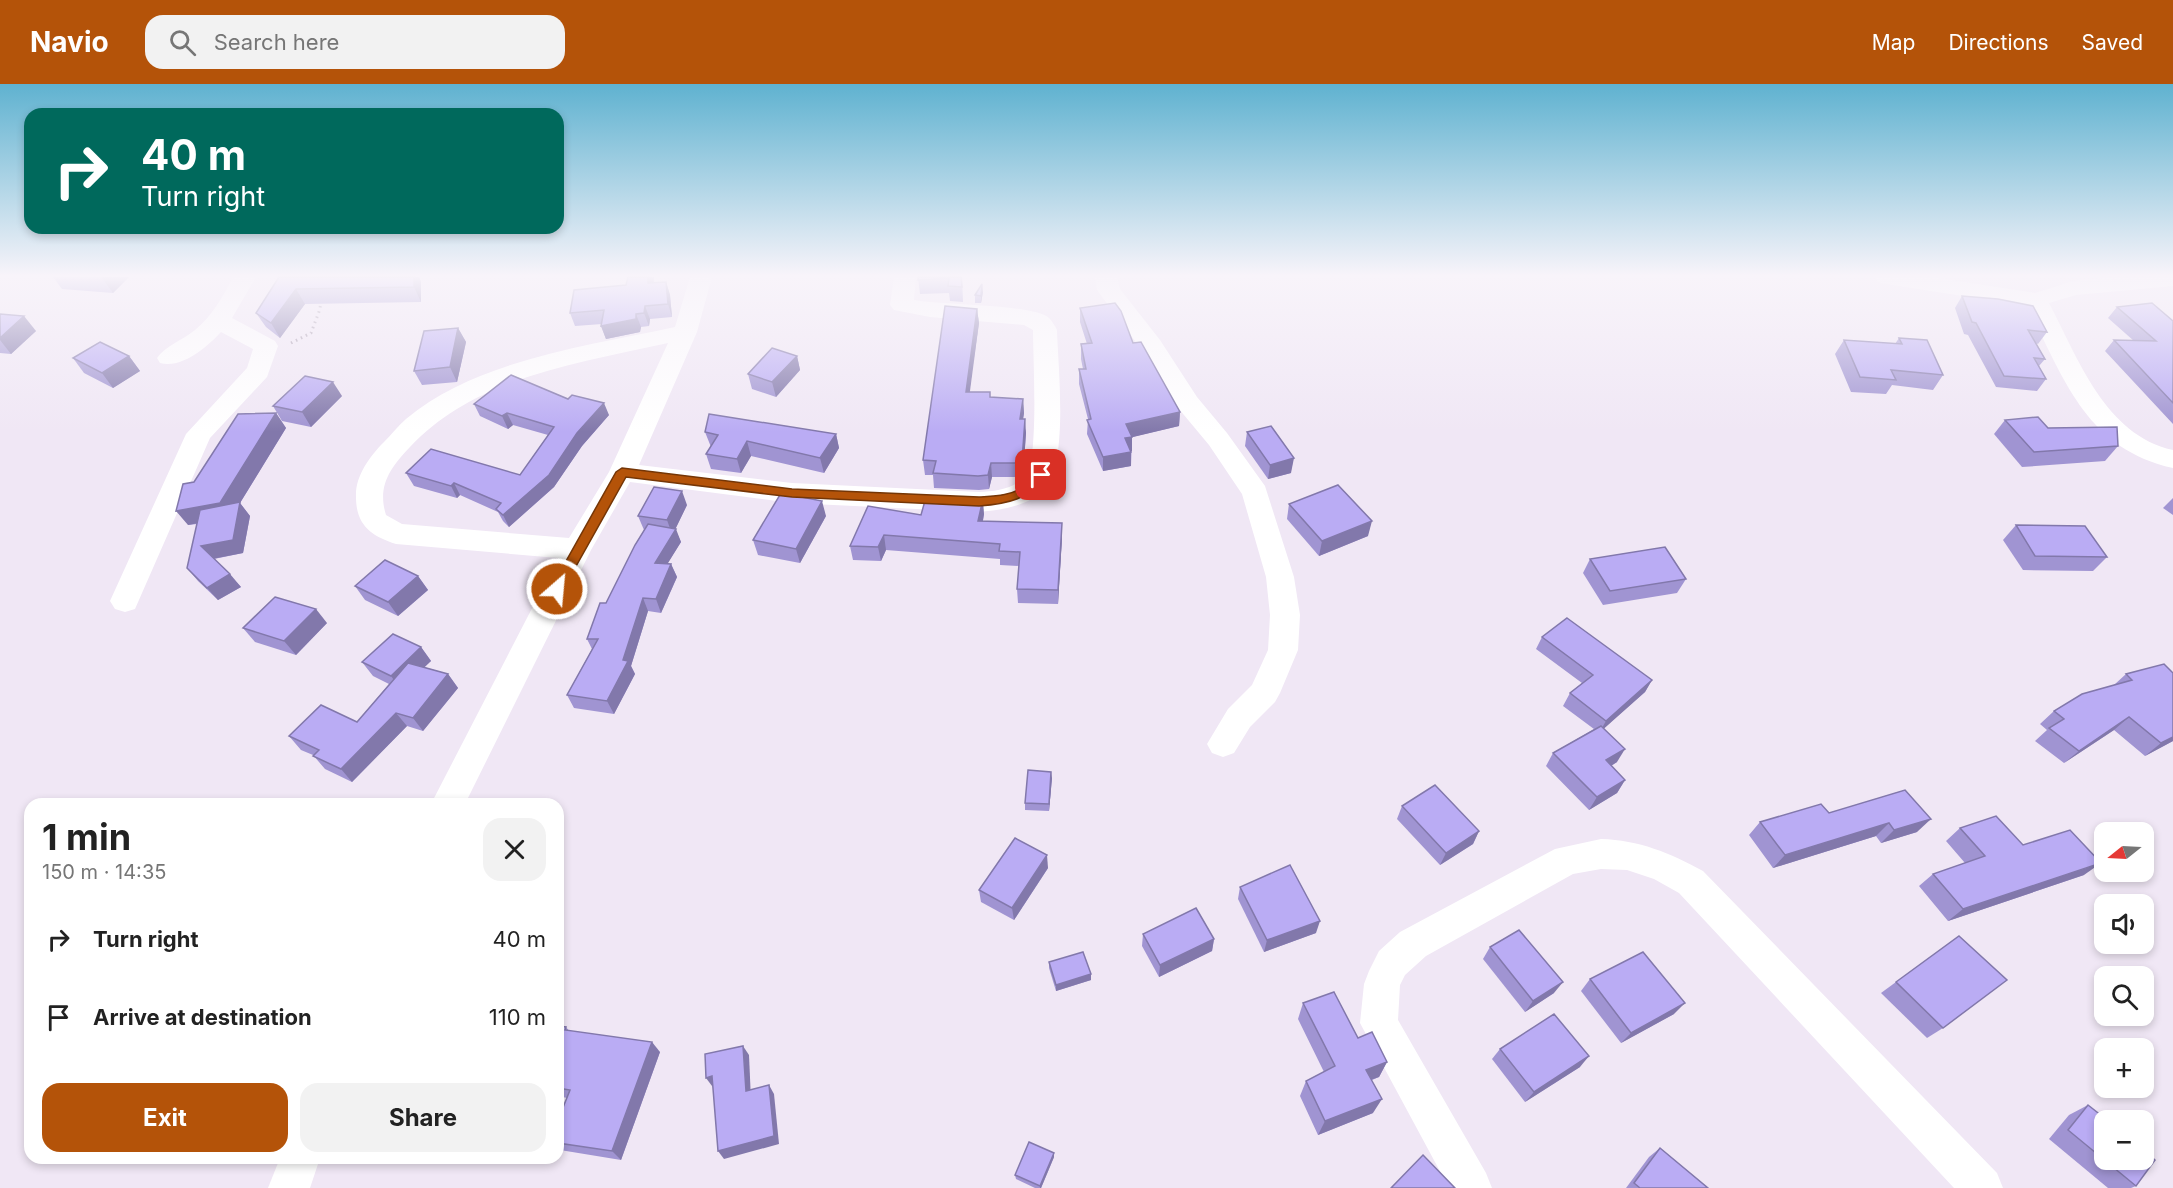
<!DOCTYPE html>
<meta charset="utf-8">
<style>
body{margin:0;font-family:Inter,sans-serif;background:#f2f2f2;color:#222;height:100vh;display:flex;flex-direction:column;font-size:22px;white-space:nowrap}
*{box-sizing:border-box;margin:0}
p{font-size:20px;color:#767676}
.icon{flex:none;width:33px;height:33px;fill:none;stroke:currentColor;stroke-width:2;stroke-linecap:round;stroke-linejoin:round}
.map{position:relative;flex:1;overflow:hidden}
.details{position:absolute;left:24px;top:714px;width:540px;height:366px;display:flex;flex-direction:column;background:#fff;border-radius:18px;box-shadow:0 3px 9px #0003}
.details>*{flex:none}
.guide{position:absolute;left:24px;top:24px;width:540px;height:126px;border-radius:18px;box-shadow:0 3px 9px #0003;background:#00695c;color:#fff;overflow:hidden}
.needle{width:39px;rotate:252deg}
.controls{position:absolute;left:2094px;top:738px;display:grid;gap:12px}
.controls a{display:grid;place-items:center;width:60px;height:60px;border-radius:12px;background:#fff;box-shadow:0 3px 9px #0003;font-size:30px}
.pin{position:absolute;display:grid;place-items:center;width:51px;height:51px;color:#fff;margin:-26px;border-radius:12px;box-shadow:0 3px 9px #0006}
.me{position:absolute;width:66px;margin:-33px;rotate:27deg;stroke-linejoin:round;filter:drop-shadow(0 0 4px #0008)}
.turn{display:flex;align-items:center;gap:21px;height:126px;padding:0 18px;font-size:27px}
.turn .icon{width:78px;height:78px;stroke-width:2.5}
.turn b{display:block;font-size:42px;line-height:51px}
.round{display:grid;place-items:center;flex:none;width:63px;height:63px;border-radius:18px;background:#f2f2f2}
.overview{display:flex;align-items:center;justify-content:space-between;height:102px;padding:0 18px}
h1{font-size:36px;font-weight:700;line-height:45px}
.cta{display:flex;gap:12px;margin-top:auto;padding:12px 18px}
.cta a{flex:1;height:69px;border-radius:18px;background:#b45309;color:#fff;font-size:24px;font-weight:700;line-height:69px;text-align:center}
.cta a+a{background:#f2f2f2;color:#222}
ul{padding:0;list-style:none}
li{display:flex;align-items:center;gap:18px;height:78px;padding:0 18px}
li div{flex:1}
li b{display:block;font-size:22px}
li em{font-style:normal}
header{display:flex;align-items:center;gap:36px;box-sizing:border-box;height:84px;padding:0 30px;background:#b45309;color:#fff}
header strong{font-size:28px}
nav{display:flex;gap:33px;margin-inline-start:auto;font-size:21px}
.search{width:420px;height:54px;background:#f2f2f2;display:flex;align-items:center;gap:15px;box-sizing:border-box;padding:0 21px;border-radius:18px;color:#767676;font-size:22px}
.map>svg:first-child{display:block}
</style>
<header>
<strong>Navio</strong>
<div class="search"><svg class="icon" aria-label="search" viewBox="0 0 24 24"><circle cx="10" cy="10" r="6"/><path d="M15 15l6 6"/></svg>Search here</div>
<nav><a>Map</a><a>Directions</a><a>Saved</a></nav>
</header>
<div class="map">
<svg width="2173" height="1104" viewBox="0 0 2173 1104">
<rect width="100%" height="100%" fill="#f0e7f5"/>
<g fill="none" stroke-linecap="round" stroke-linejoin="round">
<!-- path -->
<polyline stroke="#a499ab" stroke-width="3" stroke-dasharray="1.5 4" stroke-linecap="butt" points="291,259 311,249 320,225 321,215"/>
<!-- minor -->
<g fill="#fff" fill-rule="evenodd">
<path d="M233 193H256L232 234 275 257 278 262 267 293 210 354 135 525 125 528 115 525 110 517 186 350 247 284 253 265 221 248C207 263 182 285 160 279L157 274C165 262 183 256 195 246 212 232 223 213 233 193Z"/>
<path d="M690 193H712L697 248 639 381 792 399 979 408C996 407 1015 405 1026 391 1039 374 1033 272 1033 246L1024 241 930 233 894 226 890 221 894 193H916L914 216C941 221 1033 220 1049 234 1052 237 1055 242 1057 246 1058 283 1069 379 1044 406 1028 422 1001 426 979 428L792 419 630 398 591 466 465 720H431L558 474 396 460C371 452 356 441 356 413 355 392 370 372 384 358 391 351 398 342 406 335 476 276 587 262 675 243ZM668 259 609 388 569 454 402 440 386 431C377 402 390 384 410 363 476 293 578 279 668 259Z"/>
<polygon points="1095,193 1117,193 1120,205 1160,256 1197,313 1227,349 1265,402 1294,493 1300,531 1298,566 1280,609 1275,618 1250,643 1234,669 1223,673 1212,669 1207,660 1228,625 1252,601 1268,566 1270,531 1266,493 1242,410 1209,361 1179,325 1141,265 1097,206"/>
<path d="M1875 193H1932L2035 209 2073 197 2117 193H2173V202L2076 211 2049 219C2078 274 2105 351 2173 366V384C2085 364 2064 294 2027 222L1886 200 1878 198Z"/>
<path d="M1601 755C1639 756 1670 769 1703 787L1997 1089 2003 1104H1954L1679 809 1654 795 1627 786 1601 785 1573 790 1426 872 1405 891 1400 901 1398 936 1486 1089 1492 1104H1449L1360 939 1364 900 1369 887 1379 867 1400 848 1555 765Z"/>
<polygon points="280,1074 320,1074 310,1104 268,1104"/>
</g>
</g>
<!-- wall -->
<g fill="#a094d2">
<polygon points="53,193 129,193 113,209 62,205"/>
<polygon points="279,193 419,193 421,198 421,218 305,220 280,254 266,243 256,229"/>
<polygon points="628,193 654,193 654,199 666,198 670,211 672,233 650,235 649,242 641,243 640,248 606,255 601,242 602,240 575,242 570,229 626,201"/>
<polygon points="918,193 962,193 963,218 950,217 949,209 920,210"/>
<polygon points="983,208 981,219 975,219 975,211"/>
<polygon points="1962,212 2047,248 2038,260 2036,259 2045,275 2039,282 2046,295 2037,307 1996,303 1968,251 1964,250 1955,224"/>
<polygon points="2117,223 2173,237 2173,340 2105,267 2114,256 2134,257 2108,234"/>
<polygon points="1080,224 1133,259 1180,328 1179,342 1132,353 1131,382 1103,387 1087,350 1088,335 1079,300 1079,285 1083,285 1081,275 1081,260 1087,260 1080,238"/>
<polygon points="977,225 979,239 969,308 991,313 1023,315 1024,329 1023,335 1026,349 1023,391 1021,393 992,393 989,405 979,406 934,404 933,391 925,391 923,376"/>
<polygon points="0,230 36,247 11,270 0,269"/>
<polygon points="458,244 466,258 457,298 422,301 414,287"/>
<polygon points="1899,254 1943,291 1933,306 1892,301 1886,310 1851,308 1835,270 1844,256 1895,260"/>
<polygon points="129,272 140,287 113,304 84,289 73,274"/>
<polygon points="797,272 800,286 776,313 752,305 748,290"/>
<polygon points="342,312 311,343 282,337 273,322"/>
<polygon points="568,315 609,331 582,362 554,403 509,443 503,437 498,428 460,411 457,414 414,402 406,389 520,391 548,351 513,341 508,345 480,332 474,320"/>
<polygon points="276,329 286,344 240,419 250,432 243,469 214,475 241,503 218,516 198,497 187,484 197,440 188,441 194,398"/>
<polygon points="2005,336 2048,344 2118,362 2105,377 2022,383 1994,350"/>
<polygon points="705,348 836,350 839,364 824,389 751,372 741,389 711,385 706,370 711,363"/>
<polygon points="1247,348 1291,389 1268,395 1245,362"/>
<polygon points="2173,414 2173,431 2163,424"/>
<polygon points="1289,420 1368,452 1319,472 1287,435"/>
<polygon points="687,421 675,445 681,458 667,480 671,480 677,493 661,529 648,527 631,582 635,590 614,630 574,624 567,611 592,565 587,555 644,446 638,432"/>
<polygon points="984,430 983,437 1062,454 1058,520 1018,519 1017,505 1019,482 1000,481 1000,475 886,466 881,477 853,476 850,462 921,431"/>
<polygon points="826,432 800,479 758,471 753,456"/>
<polygon points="2016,441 2107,473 2093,487 2023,486 2003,456"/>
<polygon points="1590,475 1686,495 1677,509 1603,521 1583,489"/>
<polygon points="418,492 428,506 398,532 365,516 355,502"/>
<polygon points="327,539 296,571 255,558 243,544"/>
<polygon points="1542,553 1652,596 1645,608 1604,644 1617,678 1611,682 1625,696 1617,709 1589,726 1546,682 1553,669 1594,645 1563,622 1570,609 1582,599 1536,565"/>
<polygon points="421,563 431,577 424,583 448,590 458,604 423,647 407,642 352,698 325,685 313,671 301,666 289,652 357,638 389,600 373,592 362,578"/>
<polygon points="2173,589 2173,657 2145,672 2114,646 2064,679 2035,657 2047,646 2040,640 2054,627 2114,601 2126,590"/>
<polygon points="1052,694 1049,727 1025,726 1025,719"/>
<polygon points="1905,706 1917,748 1881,759 1876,752 1773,784 1749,751 1760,738 1829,729"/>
<polygon points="1402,722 1479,747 1473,760 1440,781 1397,735"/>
<polygon points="1960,744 2023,761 2084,791 1948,837 1919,802 1933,790 1965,779 1946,757"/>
<polygon points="1048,784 1014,836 981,818 979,806"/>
<polygon points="1240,803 1316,849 1264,868 1238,815"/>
<polygon points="1143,850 1214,855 1212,867 1159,893 1142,862"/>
<polygon points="1490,863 1554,909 1525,928 1483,875"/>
<polygon points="1049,878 1091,890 1091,896 1056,907 1049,884"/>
<polygon points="1590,895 1674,930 1621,959 1581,907"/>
<polygon points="1896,898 1943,944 1927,954 1881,909"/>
<polygon points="1303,919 1358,954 1387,978 1379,993 1372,996 1373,1029 1318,1051 1300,1012 1306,997 1324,988 1298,935"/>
<polygon points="558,942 566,943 569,947 660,968 621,1076 560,1066 558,1065 558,1036 567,1014 558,1012"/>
<polygon points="1500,965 1580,983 1525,1018 1492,975"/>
<polygon points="2088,1021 2136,1102 2131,1104 2108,1104 2049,1055 2069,1031"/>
<polygon points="1660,1064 1708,1104 1626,1104 1649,1073"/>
<polygon points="1054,1069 1054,1073 1041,1104 1035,1104 1016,1095 1015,1091"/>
</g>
<!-- shaded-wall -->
<g fill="#8278ab">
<polygon points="103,193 129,193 113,209 102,194"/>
<polygon points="414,193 419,193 421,198 421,218 414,203"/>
<polygon points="648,193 654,193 652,212 648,199"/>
<polygon points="666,198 670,211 672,233 668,220"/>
<polygon points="982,200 983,208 981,219 981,212"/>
<polygon points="296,205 305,220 280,254 271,239"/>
<polygon points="645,222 650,235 649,242 644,229"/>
<polygon points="977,225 979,239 968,322 966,308"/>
<polygon points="636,230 641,243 640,248 606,255 601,242"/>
<polygon points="24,232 36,247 11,270 0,256 0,254"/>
<polygon points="458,244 466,258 457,298 450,283"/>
<polygon points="129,272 140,287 113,304 102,289"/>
<polygon points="797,272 800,286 776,313 772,298"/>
<polygon points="333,298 342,312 311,343 302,328"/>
<polygon points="1023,315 1024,329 1021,349 1020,335"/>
<polygon points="604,319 609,331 582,362 554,403 509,443 503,431"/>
<polygon points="1180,328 1179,342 1129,354 1132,353 1132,367 1125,368 1126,340"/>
<polygon points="276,329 286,344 240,419 250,432 243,469 212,475 201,462 232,433 188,441 176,427"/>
<polygon points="507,329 513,341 508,345 502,332"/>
<polygon points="1025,335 1026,349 1023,391 1021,393 1020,379"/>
<polygon points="836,350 839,364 824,389 820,374"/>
<polygon points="747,357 751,372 741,389 737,375"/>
<polygon points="1131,368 1131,382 1103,387 1103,373"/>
<polygon points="1294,374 1291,389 1268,395 1270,381"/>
<polygon points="991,379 992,393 989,405 988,391"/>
<polygon points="454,399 460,411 457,414 451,402"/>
<polygon points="682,407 687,421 675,446 676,445 681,458 660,492 655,479 672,450 667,436"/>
<polygon points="983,415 984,430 980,452 978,437"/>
<polygon points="822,417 826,432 800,479 796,465"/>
<polygon points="1372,437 1368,452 1319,472 1322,457"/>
<polygon points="1062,439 1062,454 1058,520 1058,506"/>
<polygon points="884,451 886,466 881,477 878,463"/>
<polygon points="671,480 677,493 661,529 656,515"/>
<polygon points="230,490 241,503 218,516 207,504"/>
<polygon points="418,492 428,506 398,532 388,518"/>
<polygon points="643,514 648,527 631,582 635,590 614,630 607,617 623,576"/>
<polygon points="316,525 327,539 296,571 284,557"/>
<polygon points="421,563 431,577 401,606 391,592"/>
<polygon points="448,590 458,604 423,647 413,634"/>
<polygon points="1652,596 1645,608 1599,649 1606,637"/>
<polygon points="396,629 407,642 352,698 341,685"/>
<polygon points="2129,633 2114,646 2064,679 2079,667"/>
<polygon points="2173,653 2173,657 2145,672 2161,659"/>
<polygon points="1625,665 1617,678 1598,690 1606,676"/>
<polygon points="1051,688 1052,694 1049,727 1049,720"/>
<polygon points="1625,696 1617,709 1589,726 1597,713"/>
<polygon points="1931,735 1917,748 1881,759 1894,746"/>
<polygon points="1889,739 1876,752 1773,784 1785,771"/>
<polygon points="1479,747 1473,760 1440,781 1446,769"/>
<polygon points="1047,771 1048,784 1014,836 1012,824"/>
<polygon points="2101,779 2084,791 1948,837 1963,825"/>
<polygon points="1320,837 1316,849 1264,868 1267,856"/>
<polygon points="1214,855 1212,867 1159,893 1160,881"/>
<polygon points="1091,890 1091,896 1056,907 1056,901"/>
<polygon points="1563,898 1554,909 1525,928 1533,917"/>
<polygon points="1685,919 1674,930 1621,959 1631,949"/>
<polygon points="652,958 660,968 621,1076 612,1067"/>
<polygon points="743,962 749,971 751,1016 746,1007"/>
<polygon points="1589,972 1580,983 1525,1018 1534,1008"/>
<polygon points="1387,978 1379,993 1359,1000 1366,986"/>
<polygon points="712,992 718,1001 712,1002 706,994"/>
<polygon points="769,1001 774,1010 779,1060 724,1075 718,1067"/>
<polygon points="1382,1015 1373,1029 1318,1051 1325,1037"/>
<polygon points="1054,1069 1054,1073 1041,1104 1040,1104 1040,1102"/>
</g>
<!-- building -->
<g fill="#baacf4" stroke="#8278ab" stroke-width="1.5">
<polygon points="279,193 414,193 414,203 296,205 271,239 256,229"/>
<polygon points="628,193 648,193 648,199 666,198 668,220 645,222 644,229 636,230 636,235 601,242 604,226 570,229 574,206 626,201"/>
<polygon points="918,193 961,193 962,203 948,202 949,194 918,196"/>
<polygon points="982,200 981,212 975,211"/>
<polygon points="1962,212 1998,215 2033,222 2047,248 2028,246 2045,275 2034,274 2046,295 2004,292 1976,239 1972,238"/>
<polygon points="1115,219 1121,227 1133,259 1141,258 1180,328 1126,340 1132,353 1125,354 1131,368 1103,373 1087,336 1091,335 1079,285 1086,285 1081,260 1092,259 1080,224"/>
<polygon points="2152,219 2173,237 2173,319 2114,256 2156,257 2117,223"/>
<polygon points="945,222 977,225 966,308 990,308 990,313 1023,315 1020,335 1025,335 1022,377 1020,379 991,379 988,391 978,392 933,389 936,377 923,376"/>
<polygon points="0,230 24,232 0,254"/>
<polygon points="458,244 450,283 414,287 424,247"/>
<polygon points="1899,254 1927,256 1943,291 1891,286 1896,296 1860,293 1844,256 1902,260"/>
<polygon points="100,258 129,272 102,289 73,274"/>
<polygon points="772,264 797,272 772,298 748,290"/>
<polygon points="511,291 568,315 572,311 604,319 577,349 549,391 503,431 496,425 501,419 454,399 451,402 406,389 431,365 520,391 554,343 507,329 502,332 474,320"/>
<polygon points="305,292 333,298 302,328 273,322"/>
<polygon points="276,329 220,419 176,427 183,400 194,398 238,330"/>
<polygon points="709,330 836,350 820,374 747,357 737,375 706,370 718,351 705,348"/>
<polygon points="2038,333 2048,344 2117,343 2118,362 2034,368 2005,336"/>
<polygon points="1271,342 1294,374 1270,381 1247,348"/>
<polygon points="1338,401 1372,437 1322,457 1289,420"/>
<polygon points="654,403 682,407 667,436 638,432"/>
<polygon points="781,409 822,417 796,465 753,456"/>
<polygon points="926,413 983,415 978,437 1062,439 1058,506 1017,505 1020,468 999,467 1000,460 884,451 878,463 850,462 868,422 921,431"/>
<polygon points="240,418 233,456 201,462 230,490 207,504 187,484 200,426"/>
<polygon points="648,440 676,445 655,479 671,480 656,515 643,514 623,576 628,577 607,617 567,611 598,555 587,555 600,519 606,519 635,461"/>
<polygon points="2016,441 2085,442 2107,473 2035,472"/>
<polygon points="1665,463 1686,495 1610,507 1590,475"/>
<polygon points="385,476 418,492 388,518 355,502"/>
<polygon points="275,513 316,525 284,557 243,544"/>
<polygon points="1567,534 1652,596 1606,637 1570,609 1593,591 1542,553"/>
<polygon points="393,550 421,563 391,592 362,578"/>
<polygon points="408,579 448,590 413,634 396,629 341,685 313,672 319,666 289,652 321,621 357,638"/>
<polygon points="2164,580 2173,589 2173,653 2161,659 2129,633 2079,667 2049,644 2064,635 2054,627 2082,610 2132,596 2126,590"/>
<polygon points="1601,642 1625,665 1606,676 1625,696 1597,713 1553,669"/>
<polygon points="1028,686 1051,688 1049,720 1025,719"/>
<polygon points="1435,701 1479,747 1446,769 1402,722"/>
<polygon points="1905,706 1931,735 1894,746 1889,739 1785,771 1760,738 1821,720 1829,729"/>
<polygon points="1996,732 2023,761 2070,746 2101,779 1963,825 1933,790 1985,772 1960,744"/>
<polygon points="1015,754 1047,771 1012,824 979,806"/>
<polygon points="1290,781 1320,837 1267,856 1240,803"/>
<polygon points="1196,824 1214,855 1160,881 1143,850"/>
<polygon points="1519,846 1563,898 1533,917 1490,863"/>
<polygon points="1959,852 2007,896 1943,944 1896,898"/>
<polygon points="1083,868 1091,890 1056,901 1049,878"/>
<polygon points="1643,868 1685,919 1631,949 1590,895"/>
<polygon points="1334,908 1358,954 1372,948 1387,978 1366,986 1382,1015 1325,1037 1306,997 1335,982 1303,919"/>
<polygon points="1554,930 1589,972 1534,1008 1500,965"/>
<polygon points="558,942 566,943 565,946 652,958 612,1067 558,1059 558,1036 570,1006 558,1004"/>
<polygon points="743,962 746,1007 769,1001 774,1052 718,1067 712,992 706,994 705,970"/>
<polygon points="2088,1021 2107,1036 2104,1036 2104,1076 2144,1076 2144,1066 2155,1076 2136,1102 2068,1046"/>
<polygon points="1029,1058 1054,1069 1040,1102 1015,1091"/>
<polygon points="1660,1064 1708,1104 1640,1104 1634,1099"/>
<polygon points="1423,1071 1455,1104 1391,1104"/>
</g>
<!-- sky -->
<linearGradient id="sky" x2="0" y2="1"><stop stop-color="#5fb2d0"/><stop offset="0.55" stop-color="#f8f4fa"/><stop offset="1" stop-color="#f8f4fa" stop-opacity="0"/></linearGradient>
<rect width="2173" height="348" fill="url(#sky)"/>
<!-- route -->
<path fill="#b45309" stroke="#753606" stroke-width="1.5" d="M622 384 792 405 979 413C993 412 1011 412 1023 403 1029 397 1033 389 1041 387L1047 391C1031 415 1007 420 979 422L792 413 626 393 561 509H552L550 505 552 502 616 388Z"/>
</svg>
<div class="controls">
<a><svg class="needle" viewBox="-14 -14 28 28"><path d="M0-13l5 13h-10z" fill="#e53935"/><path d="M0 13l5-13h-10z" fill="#767676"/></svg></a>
<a><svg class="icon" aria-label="sound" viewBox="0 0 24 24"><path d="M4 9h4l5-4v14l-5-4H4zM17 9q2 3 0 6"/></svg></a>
<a><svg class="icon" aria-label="search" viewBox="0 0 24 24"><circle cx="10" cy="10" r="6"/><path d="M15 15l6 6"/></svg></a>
<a>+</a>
<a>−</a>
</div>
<div class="pin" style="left:1041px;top:391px;background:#d93025"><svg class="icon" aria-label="arrive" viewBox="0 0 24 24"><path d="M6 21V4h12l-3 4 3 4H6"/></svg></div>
<svg class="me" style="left:557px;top:505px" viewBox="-20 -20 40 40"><circle r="17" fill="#b45309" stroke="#fff" stroke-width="3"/><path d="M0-11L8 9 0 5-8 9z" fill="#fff"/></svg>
<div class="guide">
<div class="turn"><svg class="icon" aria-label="right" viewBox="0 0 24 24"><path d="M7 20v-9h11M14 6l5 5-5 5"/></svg><div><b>40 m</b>Turn right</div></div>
</div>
<section class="details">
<div class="overview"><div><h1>1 min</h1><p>150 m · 14:35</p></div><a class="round"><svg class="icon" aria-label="close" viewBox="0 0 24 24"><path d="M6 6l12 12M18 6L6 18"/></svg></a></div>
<ul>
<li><svg class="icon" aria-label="right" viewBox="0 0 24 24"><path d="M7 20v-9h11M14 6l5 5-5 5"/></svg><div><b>Turn right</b></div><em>40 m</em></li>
<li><svg class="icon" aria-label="arrive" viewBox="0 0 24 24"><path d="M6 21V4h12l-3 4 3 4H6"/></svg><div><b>Arrive at destination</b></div><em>110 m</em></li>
</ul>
<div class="cta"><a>Exit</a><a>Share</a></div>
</section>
</div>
